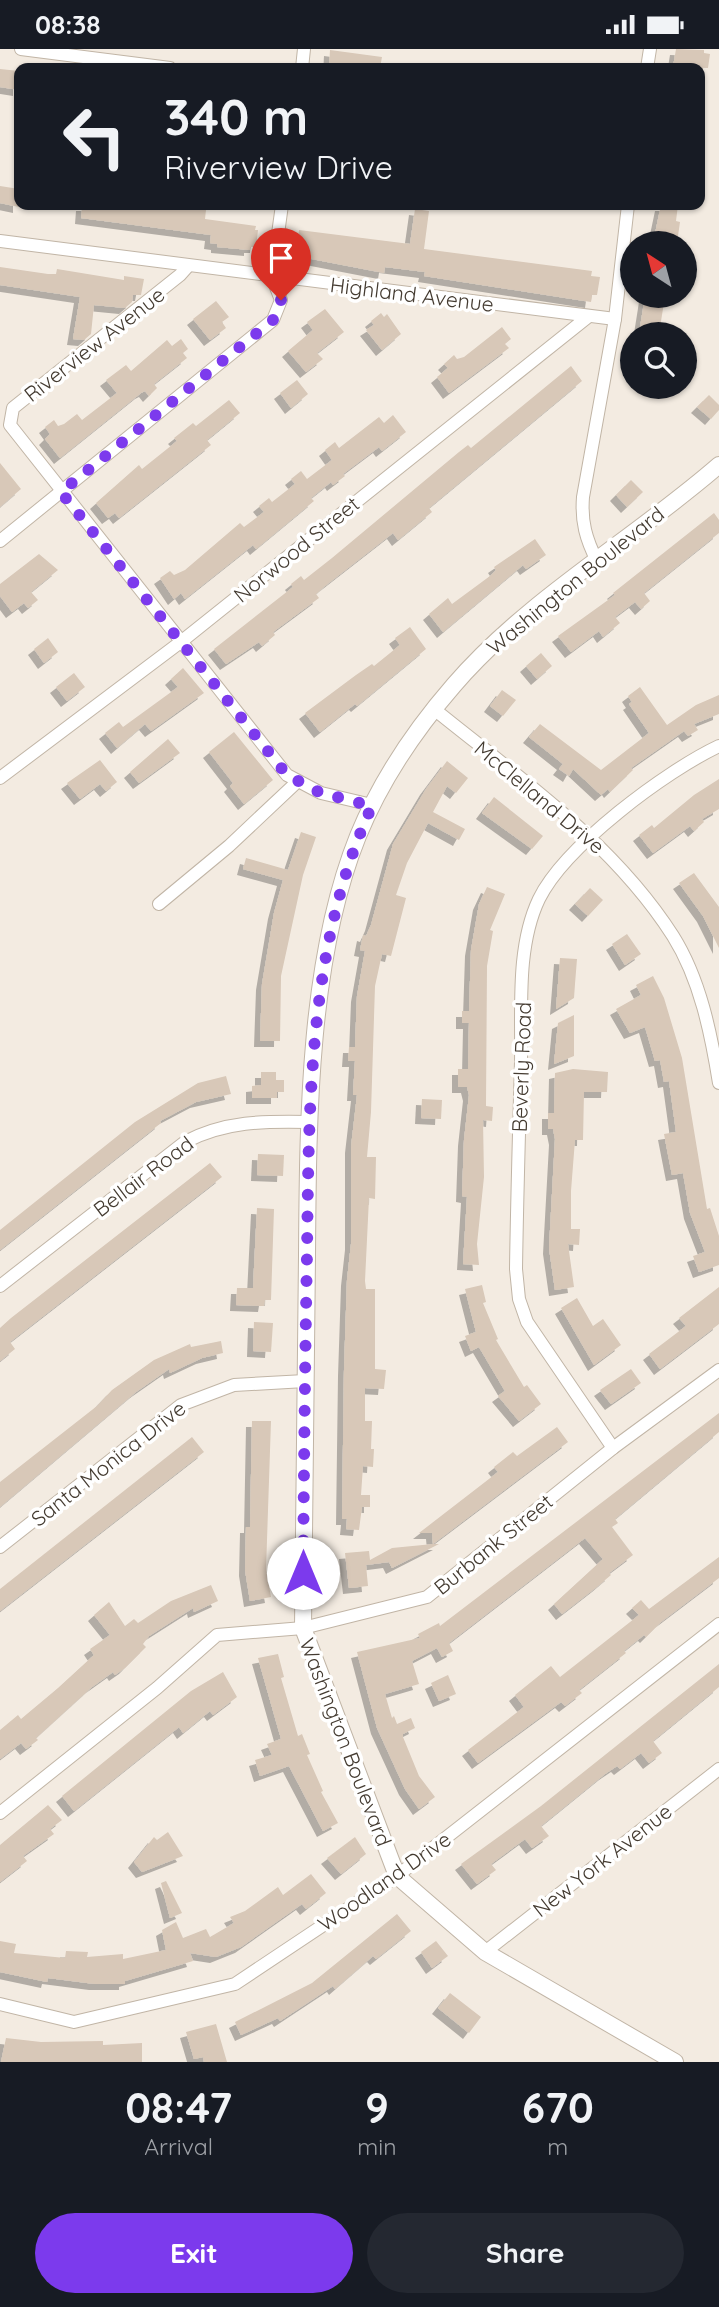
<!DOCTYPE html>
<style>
body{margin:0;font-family:Quicksand,sans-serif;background:#242831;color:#f1f3f6;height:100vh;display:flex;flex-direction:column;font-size:26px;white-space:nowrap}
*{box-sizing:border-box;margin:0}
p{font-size:23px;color:#9ea1a6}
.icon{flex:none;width:38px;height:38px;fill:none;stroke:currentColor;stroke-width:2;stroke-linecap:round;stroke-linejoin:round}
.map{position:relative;height:2013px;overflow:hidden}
.side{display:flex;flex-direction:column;background:#171b24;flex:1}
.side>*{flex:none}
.top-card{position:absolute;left:14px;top:14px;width:691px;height:147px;border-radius:14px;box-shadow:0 2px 5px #0004;background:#171b24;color:#f1f3f6;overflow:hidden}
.needle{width:46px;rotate:324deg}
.fabs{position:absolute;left:620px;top:182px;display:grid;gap:14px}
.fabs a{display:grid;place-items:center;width:77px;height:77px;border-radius:50%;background:#171b24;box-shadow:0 2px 5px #0004;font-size:35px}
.pin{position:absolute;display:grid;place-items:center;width:60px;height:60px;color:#fff;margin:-72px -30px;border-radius:50% 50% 50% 0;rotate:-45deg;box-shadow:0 0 7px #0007}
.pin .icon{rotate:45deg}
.me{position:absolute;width:77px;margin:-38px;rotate:0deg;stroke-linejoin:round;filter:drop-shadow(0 0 5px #0008)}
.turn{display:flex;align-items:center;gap:24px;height:147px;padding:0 35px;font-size:32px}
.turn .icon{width:91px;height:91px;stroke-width:2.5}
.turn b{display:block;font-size:49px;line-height:60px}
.eta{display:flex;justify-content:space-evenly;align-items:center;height:119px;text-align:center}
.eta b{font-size:42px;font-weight:700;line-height:49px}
.button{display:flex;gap:14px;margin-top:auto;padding:14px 35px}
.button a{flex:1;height:80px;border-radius:42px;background:#7c3aed;color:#fff;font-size:28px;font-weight:700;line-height:80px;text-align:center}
.button a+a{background:#242831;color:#f1f3f6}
.status{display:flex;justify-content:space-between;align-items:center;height:49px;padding:0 35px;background:#171b24;direction:ltr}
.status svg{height:19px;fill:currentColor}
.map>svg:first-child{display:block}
</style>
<div class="status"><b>08:38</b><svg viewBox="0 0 49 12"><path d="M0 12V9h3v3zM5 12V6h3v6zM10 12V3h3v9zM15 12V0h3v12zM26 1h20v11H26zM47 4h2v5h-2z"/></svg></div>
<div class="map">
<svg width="719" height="2013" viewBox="0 0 719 2013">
<defs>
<filter id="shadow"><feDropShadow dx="-6" dy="6" stdDeviation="0" flood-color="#0004"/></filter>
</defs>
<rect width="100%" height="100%" fill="#f3ebe1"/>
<!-- building -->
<g fill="#d8c8b8" filter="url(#shadow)">
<polygon points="676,0 704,1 704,4 710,5 708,19 673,18"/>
<polygon points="330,1 382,8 380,19 329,19"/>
<polygon points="0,20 19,22 19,41 0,38"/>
<polygon points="0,137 19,140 19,158 0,154"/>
<polygon points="82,156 169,156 206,161 205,170 256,177 255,181 258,181 256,198 250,198 250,201 217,198 217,195 210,194 211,186 81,169"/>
<polygon points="661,156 678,156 676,172 680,173 677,194 653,194"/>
<polygon points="415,160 429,162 424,200 592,222 591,227 600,228 597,246 592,246 591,253 424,227 425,223 385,218 384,224 296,207 299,181 410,195"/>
<polygon points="0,218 48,225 56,225 57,220 124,231 124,227 144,230 141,246 133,246 132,253 125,259 94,256 91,285 84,291 73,290 80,248 0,236"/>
<polygon points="645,247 665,247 659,285 639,285"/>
<polygon points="216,252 229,268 222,273 226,279 210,291 193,270"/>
<polygon points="325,260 344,283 317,304 323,310 306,323 288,302 313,281 307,273"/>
<polygon points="381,264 384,268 387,265 401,285 382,301 366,281 374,276 371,272"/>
<polygon points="502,278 511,290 505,295 509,299 449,344 437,328 448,319 444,315 454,306 457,310 464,308"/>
<polygon points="181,290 188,300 183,304 187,309 154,335 157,339 149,347 145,342 141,344 60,409 45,390 50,385 45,378 54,371 58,377 64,375 77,365 82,371 117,344 106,331 126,316 131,322 167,291 172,297"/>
<polygon points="571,317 582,332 429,459 432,463 398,491 393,484 325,537 316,545 319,549 273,583 275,586 262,597 259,593 226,615 214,600 293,538 291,535 301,527 304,531 332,509 459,403 468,396 471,399"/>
<polygon points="297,331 308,345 291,359 280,344"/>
<polygon points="709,346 719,356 719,361 711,370 697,358"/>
<polygon points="229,351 240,364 207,391 211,396 119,469 115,464 108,469 96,454 139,416 142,420 177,392 174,389 193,374 196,377"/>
<polygon points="393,366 406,383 382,402 379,398 343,425 345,427 333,436 331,433 311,449 314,452 256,500 253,496 185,550 181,544 174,550 160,529 170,522 174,526 185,521 240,474 244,478 264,463 259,457 269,449 272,453 295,435 291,430 301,422 307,430 332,411 325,401 335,393 339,399 379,368 384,374"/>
<polygon points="0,414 21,440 0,458"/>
<polygon points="631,431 643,443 627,458 616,446"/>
<polygon points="714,464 719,471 719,484 644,544 650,552 641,560 635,553 615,568 620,574 603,588 599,582 571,603 558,587 615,546 613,544"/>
<polygon points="535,490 546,506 526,520 523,516 443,583 429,565 448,549 452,555 490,527 496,521 494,518"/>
<polygon points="39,505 58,521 31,543 38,551 28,559 24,554 12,563 0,547 0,535"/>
<polygon points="410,578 426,600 357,657 355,655 320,683 305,664 356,626 372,615 374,617 400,596 395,589"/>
<polygon points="48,589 58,603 44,614 34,600"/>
<polygon points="541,604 552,617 537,630 526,617"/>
<polygon points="183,619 204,644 151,682 145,675 117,699 105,684 119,673 123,678 178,638 171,630"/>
<polygon points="74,624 85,638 67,652 56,638"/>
<polygon points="640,638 667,676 696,656 719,646 719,665 694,675 698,681 688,687 684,682 631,719 633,721 610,743 608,740 601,746 573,720 569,727 559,720 563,715 529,688 540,675 601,721 649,684 629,655 632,653 628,647"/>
<polygon points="502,641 516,651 503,667 490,657"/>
<polygon points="234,683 273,731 244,755 230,737 233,734 209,703"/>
<polygon points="168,690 180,704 139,734 130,723"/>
<polygon points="100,711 117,733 106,742 100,735 80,750 67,734"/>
<polygon points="447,712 468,729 456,744 447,737 433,763 465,780 459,791 428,774 407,814 396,846 406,849 391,907 382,905 375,937 371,1063 367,1108 376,1108 375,1150 369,1149 365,1232 366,1240 375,1240 375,1320 386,1321 384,1340 365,1339 365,1372 372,1372 371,1400 374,1400 373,1418 363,1417 361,1446 370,1446 370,1458 362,1458 359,1481 346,1480 347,1470 342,1470 344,1321 347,1231 351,1195 351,1098 357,1046 353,1046 355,1012 348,1012 349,998 355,998 357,947 365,902 360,901 363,886 366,887 371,876 393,795 426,740"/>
<polygon points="719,730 719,760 702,770 704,773 694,782 690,777 653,804 639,786 652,776 654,779 694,746"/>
<polygon points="494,748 543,787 532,800 482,764"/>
<polygon points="301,783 316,788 303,826 281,927 280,992 260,992 262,935 274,864 283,831 243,820 246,809 288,821"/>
<polygon points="694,824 719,858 719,899 703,867 679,834"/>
<polygon points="487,838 505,845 490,881 493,882 487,917 486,1057 493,1058 492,1072 483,1071 484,1128 477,1195 479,1216 463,1215 467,1148 462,1147 464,1091 469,1046 467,1038 458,1038 458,1020 468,1020 469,974 462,974 462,962 469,962 471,901 479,855"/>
<polygon points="590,839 603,851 588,867 575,855"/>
<polygon points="627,885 641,905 625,916 612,895"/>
<polygon points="560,909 577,910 575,935 574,949 556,960"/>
<polygon points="653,927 664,949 682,1009 707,1160 710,1159 719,1187 719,1216 699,1223 693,1207 705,1203 690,1164 683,1124 672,1126 664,1085 676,1083 669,1032 664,1033 660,1011 655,1012 645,978 630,984 616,960 641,946 636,936"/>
<polygon points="574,966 574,1007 554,1015 558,974"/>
<polygon points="573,1020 608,1023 607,1043 584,1043 583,1091 575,1091 571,1142 571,1180 580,1180 579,1196 568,1195 574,1238 555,1241 549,1199 555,1090 553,1080 548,1080 548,1064 554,1064 555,1024"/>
<polygon points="261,1023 276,1023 276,1031 284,1031 284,1043 277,1043 277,1049 252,1049 252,1037 261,1036"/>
<polygon points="226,1027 231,1045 196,1053 160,1072 161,1074 0,1201 0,1181 135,1073 198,1034"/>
<polygon points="422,1050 442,1051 441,1070 421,1069"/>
<polygon points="258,1105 284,1106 283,1127 257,1126"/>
<polygon points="210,1114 222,1128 10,1293 15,1300 0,1312 0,1279 11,1269"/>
<polygon points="257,1159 274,1160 271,1251 265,1251 264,1257 236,1256 237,1239 253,1239"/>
<polygon points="482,1236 486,1253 483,1254 498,1290 496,1291 524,1338 527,1336 541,1355 519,1372 498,1347 505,1342 479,1298 471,1302 465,1287 476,1283 465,1240"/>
<polygon points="719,1238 719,1275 660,1320 649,1305 686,1277 679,1269"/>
<polygon points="577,1249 593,1277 603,1270 621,1296 594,1316 561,1259"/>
<polygon points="254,1273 273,1274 271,1303 253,1302"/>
<polygon points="221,1292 223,1304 202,1309 170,1324 169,1320 136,1343 0,1458 0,1433 97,1357 112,1341 154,1311 190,1295 191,1298"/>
<polygon points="631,1320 641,1334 611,1355 600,1341"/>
<polygon points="719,1364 719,1383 615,1470 618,1474 612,1478 633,1506 609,1524 611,1526 598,1537 562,1565 554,1555 603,1510 585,1489 449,1594 453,1602 442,1608 437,1599 412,1612 419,1635 385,1645 392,1669 394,1667 397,1675 411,1669 415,1679 403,1685 403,1688 419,1727 435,1748 419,1760 405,1740 377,1679 357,1603 420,1589 418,1585 439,1574 440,1577"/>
<polygon points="252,1372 271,1372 266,1521 271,1548 250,1552 245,1521 246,1478 250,1478"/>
<polygon points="557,1378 568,1393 433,1495 439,1495 392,1519 389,1513 366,1516 368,1537 349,1539 345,1504 369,1502 370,1511 392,1499 433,1495 432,1484 419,1484 498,1423 494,1418 513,1403 517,1407"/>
<polygon points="192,1388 204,1403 0,1562 0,1540"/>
<polygon points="719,1508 719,1529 661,1573 646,1588 644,1586 624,1602 626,1604 579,1641 582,1644 565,1657 561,1653 478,1714 468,1701 524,1658 515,1646 551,1617 560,1628 639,1566 632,1559 641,1551 649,1560"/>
<polygon points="211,1536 218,1552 194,1563 193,1559 149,1587 143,1595 146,1598 125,1619 115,1626 113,1623 92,1638 36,1689 38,1691 26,1700 21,1694 0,1710 0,1681 18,1666 21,1670 58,1639 94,1606 90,1600 110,1586 94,1566 109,1553 125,1577 134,1570 138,1574 171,1552"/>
<polygon points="278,1605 284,1628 281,1629 298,1687 302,1685 310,1705 307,1706 323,1742 321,1743 338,1774 323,1782 289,1717 260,1727 255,1711 272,1706 267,1695 281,1690 258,1609"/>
<polygon points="719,1615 719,1638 653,1692 662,1704 649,1714 641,1704 620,1720 617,1717 605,1725 541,1777 549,1787 532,1799 525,1790 491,1815 496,1821 477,1835 461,1815 541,1757"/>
<polygon points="223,1623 237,1648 213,1666 210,1662 183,1684 179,1678 74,1762 62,1747 191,1642"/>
<polygon points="448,1626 456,1645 439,1652 431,1634"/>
<polygon points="48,1756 62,1771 50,1780 54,1785 23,1807 27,1812 0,1833 0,1796"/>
<polygon points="168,1783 183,1807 142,1823 134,1813 154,1788 157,1791"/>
<polygon points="355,1788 366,1805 341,1825 327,1809"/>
<polygon points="311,1825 326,1844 306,1860 302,1855 241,1898 216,1908 190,1904 193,1912 125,1932 125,1935 95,1935 48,1929 47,1933 0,1923 0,1892 16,1895 14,1904 65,1909 66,1902 88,1903 87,1908 123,1905 123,1910 166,1901 162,1881 176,1873 183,1889 206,1880 210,1888 234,1874 230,1868 245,1862 278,1838 283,1846"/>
<polygon points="166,1832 182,1864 170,1869 161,1834"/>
<polygon points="397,1865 411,1882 376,1910 373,1907 335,1940 333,1937 280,1972 278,1969 241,1986 235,1973 312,1934"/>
<polygon points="436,1892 448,1907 432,1919 421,1903"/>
<polygon points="450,1944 481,1968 469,1984 438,1959"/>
<polygon points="216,1975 227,2013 204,2013 203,2008 194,2010 186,1983"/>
<polygon points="6,1989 41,1993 103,1992 103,1996 142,1994 142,2013 1,2013"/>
</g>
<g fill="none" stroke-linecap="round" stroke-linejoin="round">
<!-- minor casing -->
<g stroke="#c1b5a6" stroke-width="14">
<g id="minor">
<polyline points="21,0 170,19"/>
<polyline points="302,19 304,0"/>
<polyline points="647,19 650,0"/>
<polyline points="0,192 615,270"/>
<polyline points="188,217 180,226 13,359 10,376 287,726 321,744 372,756"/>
<polyline points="0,492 273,271 281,251 272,228 282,156"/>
<path d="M597 512C586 490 581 473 583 448L615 270 628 156"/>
<path d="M434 660C519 729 613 793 673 887 700 930 711 984 719 1034"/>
<polyline points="0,729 182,592 589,267"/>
<polyline points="159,855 229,797 297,733"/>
<path d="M0 1237 185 1093C225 1072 264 1072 309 1073"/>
<path d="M613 1399 527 1273 519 1250 516 1220C517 1151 519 1082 521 1013 522 961 516 898 539 850 565 797 666 722 719 697"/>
<polyline points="0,1498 181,1356 234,1336 305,1332"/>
<polyline points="0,1764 157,1639 217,1586 303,1579 427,1548 613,1399 719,1321"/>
<polyline points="485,1903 719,1720"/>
<polyline points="0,1955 74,1973 235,1935 397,1827 719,1575"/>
</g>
</g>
<!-- tertiary casing -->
<g stroke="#c1b5a6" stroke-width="18">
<path id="tertiary" d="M675 2013 485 1903 397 1827 303 1579C304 1455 305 1331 307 1207 308 1074 308 911 358 787 381 731 414 682 454 636 529 549 633 491 719 416"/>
</g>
<!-- minor -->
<use href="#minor" stroke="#fff" stroke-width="12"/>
<!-- tertiary -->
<use href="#tertiary" stroke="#fff" stroke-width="16"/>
</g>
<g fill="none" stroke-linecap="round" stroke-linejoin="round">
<!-- route -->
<path stroke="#7c3aed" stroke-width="12" stroke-dasharray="0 21.6" d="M281 251 273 271 61 443 287 726 321 744 372 757C308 895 309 1055 307 1205 305 1311 304 1418 303 1524"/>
</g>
<g text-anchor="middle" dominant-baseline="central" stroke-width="7" stroke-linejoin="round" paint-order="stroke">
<!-- street labels -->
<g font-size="21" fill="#443b31" stroke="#fff">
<text transform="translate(412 245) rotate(7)">Highland Avenue</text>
<text transform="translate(94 295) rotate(-38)">Riverview Avenue</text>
<text transform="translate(296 500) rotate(-39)">Norwood Street</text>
<text transform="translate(575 531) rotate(-39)">Washington Boulevard</text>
<text transform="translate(540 748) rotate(40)">McClelland Drive</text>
<text transform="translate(521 1018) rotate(-88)">Beverly Road</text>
<text transform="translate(143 1127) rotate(-37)">Bellair Road</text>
<text transform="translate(108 1414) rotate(-38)">Santa Monica Drive</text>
<text transform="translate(493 1495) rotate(-39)">Burbank Street</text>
<text transform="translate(346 1693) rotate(69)">Washington Boulevard</text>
<text transform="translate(602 1811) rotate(-38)">New York Avenue</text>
<text transform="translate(384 1832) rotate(-35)">Woodland Drive</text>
</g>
</g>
</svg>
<div class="fabs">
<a><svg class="needle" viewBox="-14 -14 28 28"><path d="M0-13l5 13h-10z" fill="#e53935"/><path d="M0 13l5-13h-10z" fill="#9ea1a6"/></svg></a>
<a><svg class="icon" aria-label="search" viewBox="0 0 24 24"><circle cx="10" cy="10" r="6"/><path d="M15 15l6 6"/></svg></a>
</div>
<div class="pin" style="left:281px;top:251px;background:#d93025"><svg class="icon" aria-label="arrive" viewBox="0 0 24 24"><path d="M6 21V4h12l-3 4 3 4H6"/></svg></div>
<svg class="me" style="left:303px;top:1524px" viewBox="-20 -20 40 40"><circle r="19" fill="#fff"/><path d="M0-13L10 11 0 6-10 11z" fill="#7c3aed"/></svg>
<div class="top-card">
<div class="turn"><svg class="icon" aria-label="left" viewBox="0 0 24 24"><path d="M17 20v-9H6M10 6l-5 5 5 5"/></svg><div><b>340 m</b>Riverview Drive</div></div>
</div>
</div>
<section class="side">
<div class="eta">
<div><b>08:47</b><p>Arrival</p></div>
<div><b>9</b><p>min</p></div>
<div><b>670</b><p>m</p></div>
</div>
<div class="button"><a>Exit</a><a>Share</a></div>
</section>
